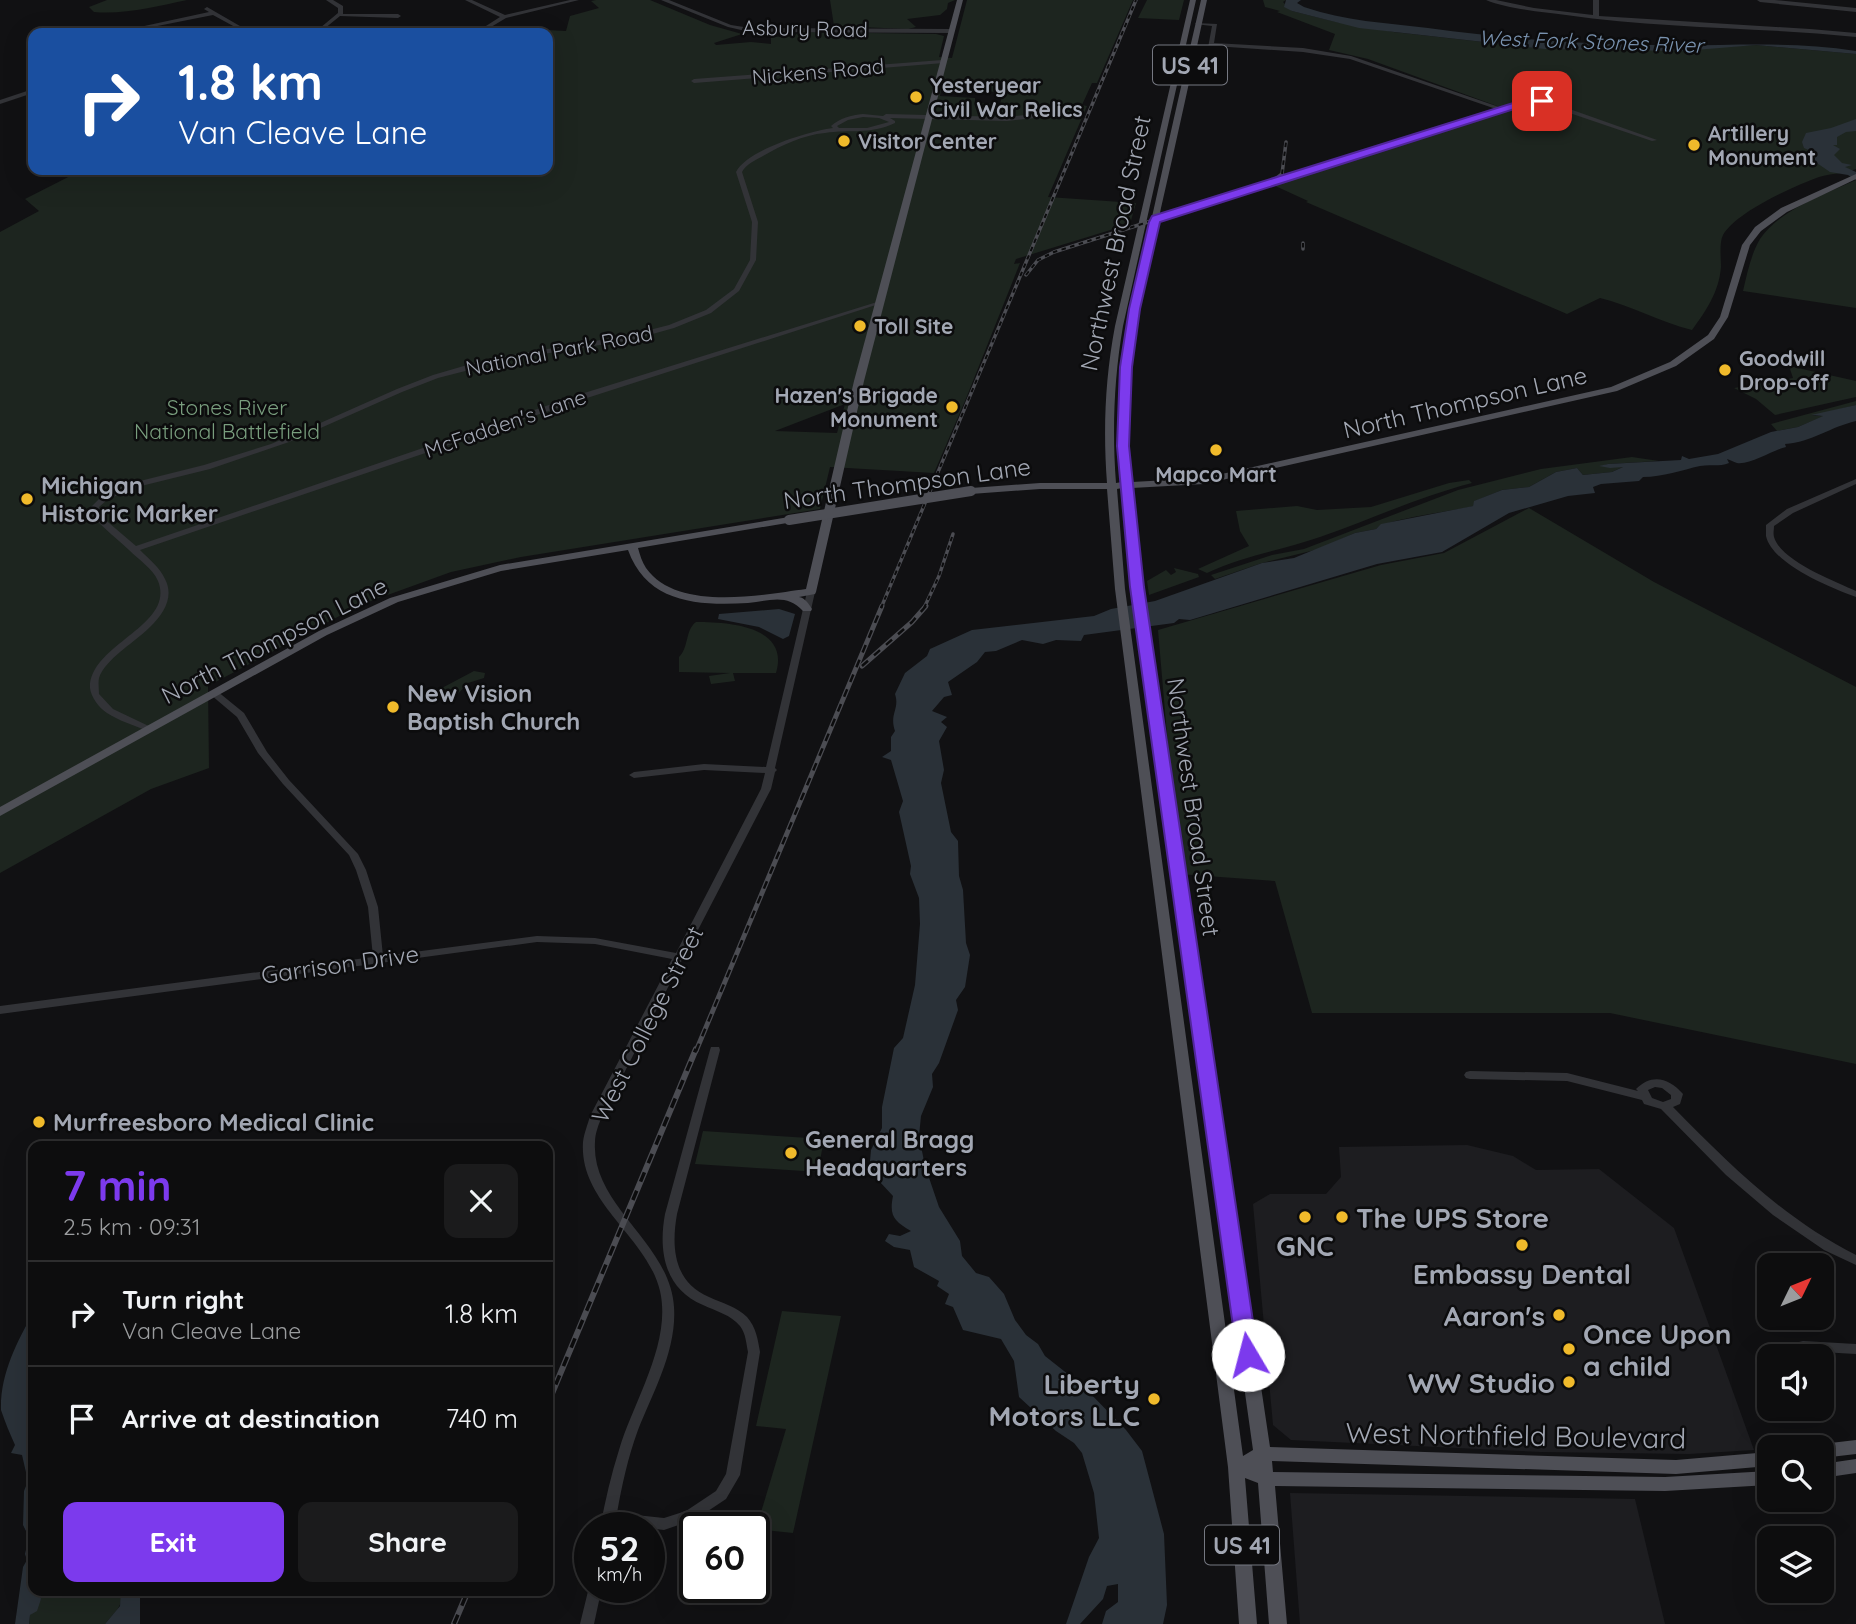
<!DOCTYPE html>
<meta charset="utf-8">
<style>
body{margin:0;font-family:Quicksand,sans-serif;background:#1b1b1c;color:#f1f3f6;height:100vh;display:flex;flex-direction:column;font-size:26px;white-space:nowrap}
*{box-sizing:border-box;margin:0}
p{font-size:23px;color:#9a9c9e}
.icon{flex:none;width:38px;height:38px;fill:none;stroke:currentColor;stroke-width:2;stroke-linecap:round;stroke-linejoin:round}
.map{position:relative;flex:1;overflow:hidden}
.sheet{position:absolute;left:28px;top:1141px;width:525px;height:455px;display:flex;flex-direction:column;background:#0d0d0e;border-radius:14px;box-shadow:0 7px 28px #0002,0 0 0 2px #2d2d2e}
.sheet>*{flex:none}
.top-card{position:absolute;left:28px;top:28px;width:525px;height:147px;border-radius:14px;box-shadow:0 7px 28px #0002,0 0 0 2px #2d2d2e;background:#1a4fa0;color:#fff;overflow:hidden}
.needle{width:46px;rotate:47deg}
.controls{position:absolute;left:1757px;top:1253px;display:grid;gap:14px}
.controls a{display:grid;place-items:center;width:77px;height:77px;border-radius:14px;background:#0d0d0e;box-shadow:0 7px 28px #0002,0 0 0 2px #2d2d2e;font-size:35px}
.speed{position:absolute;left:574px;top:1512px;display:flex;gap:14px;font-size:35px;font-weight:700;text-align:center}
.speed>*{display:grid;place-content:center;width:91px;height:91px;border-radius:50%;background:#0d0d0e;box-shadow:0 7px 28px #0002,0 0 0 2px #2d2d2e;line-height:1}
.speed small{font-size:18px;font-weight:400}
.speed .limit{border:4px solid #111;border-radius:10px;background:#fff;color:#111}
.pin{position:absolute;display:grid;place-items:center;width:60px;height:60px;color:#fff;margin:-30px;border-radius:14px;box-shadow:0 4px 10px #0006}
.me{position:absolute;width:77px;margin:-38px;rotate:352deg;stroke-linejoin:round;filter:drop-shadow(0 0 5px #0008)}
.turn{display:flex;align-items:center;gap:24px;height:147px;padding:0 35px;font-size:32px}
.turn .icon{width:91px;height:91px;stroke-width:2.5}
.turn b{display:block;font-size:49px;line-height:60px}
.round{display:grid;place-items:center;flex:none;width:74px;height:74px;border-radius:14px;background:#1b1b1c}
.headline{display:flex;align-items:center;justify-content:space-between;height:119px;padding:0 35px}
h1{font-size:42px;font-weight:700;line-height:52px;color:#7c3aed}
.primary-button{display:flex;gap:14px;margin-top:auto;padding:14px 35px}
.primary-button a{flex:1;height:80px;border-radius:14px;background:#7c3aed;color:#fff;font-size:28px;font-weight:700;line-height:80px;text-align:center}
.primary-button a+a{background:#1b1b1c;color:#f1f3f6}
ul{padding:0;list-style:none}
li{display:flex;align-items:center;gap:21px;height:105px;padding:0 35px;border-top:2px solid #2d2d2e}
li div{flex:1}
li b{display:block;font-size:26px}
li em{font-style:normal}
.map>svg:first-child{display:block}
</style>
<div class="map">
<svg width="1856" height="1624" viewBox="0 0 1856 1624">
<rect width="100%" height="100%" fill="#111113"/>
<!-- built -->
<g fill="#1d1d20">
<polygon points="1467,1145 1513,1156 1536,1170 1599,1169 1674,1228 1754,1450 1689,1454 1541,1452 1291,1440 1273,1425 1253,1204 1270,1194 1326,1194 1341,1177 1339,1147"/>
<polygon points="1290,1493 1635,1499 1665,1624 1300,1624"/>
</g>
<!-- green -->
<g fill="#1d251f" fill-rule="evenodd">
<path d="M107 0H187C158 6 124 15 94 12L89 7Z"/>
<path d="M596 0H650L710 25 742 34 714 43 716 45 751 42 771 44V37L794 36 799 32 936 34 944 36 939 57 952 58 967 0H1133L1097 83H1092L1082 105 1087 106 1048 197 1136 203 1130 224 1016 259 1014 264 1020 263 965 401 934 473 830 467 820 509 521 557 451 572 360 605 208 686 209 768 151 789 0 873V232L39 211 25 199 82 170H548V33H534L546 30 566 31 570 16 599 8 591 1ZM941 90 1002 92H1003L1000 104 975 103V98L940 96ZM845 404 837 433 775 431Z"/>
<polygon points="830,0 955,0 948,3 947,9 940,15 907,19 916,27 908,29 834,26"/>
<polygon points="1147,0 1184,0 1179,20 1138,18"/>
<path d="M1263 0H1286L1283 2 1292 11 1336 22 1394 32 1538 48 1659 50 1756 45 1856 54V169C1844 174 1832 173 1819 177 1794 186 1736 212 1723 235 1719 243 1721 258 1721 267 1719 292 1706 311 1692 330 1660 322 1632 306 1600 298L1567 314 1306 202 1308 201 1271 184 1508 110 1368 59 1329 50 1335 34 1277 12 1280 11 1265 7Z"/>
<path d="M1856 180V308L1743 291C1747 274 1751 254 1760 239 1779 210 1825 194 1856 180Z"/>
<polygon points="1789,366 1856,381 1856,397 1775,415 1756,399 1734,388 1793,378"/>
<polygon points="1856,401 1856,405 1812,416 1824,416 1798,427 1777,431 1771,424"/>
<path d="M1632 457 1659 461 1608 464 1602 466H1625L1612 472 1583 475 1577 468 1556 472 1529 487 1502 490 1475 501 1473 506C1455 511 1385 519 1376 529L1355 533 1319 549 1262 563 1215 579 1211 575 1272 555 1304 549 1458 490 1541 469Z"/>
<path d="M1469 480 1472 483C1418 497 1372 519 1320 537 1282 550 1243 556 1207 573L1198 569 1249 546 1240 531 1236 511 1297 506 1317 510 1371 507 1449 483Z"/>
<polygon points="1529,508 1654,582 1856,687 1856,1064 1610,1013 1312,1013 1275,881 1179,874 1158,630 1381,565 1444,553"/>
<polygon points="1174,568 1198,574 1199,577 1149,595 1147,581 1166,570 1171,575 1176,572"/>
<path d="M696 622C729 622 790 626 776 673H733L735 681 711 684 709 676 730 673 679 672V657C689 648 685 630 696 622Z"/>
<polygon points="474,671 485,673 484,678 468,683 455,697 443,698 438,695 440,689"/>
<polygon points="703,1131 824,1139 818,1172 695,1164"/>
<polygon points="782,1311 841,1316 793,1533 756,1529 786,1429 756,1426"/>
<path d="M39 1591H121C125 1605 113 1614 105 1624H29L30 1615 41 1599Z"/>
</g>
<!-- water -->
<g fill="#2a3138">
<path d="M1286 0H1301L1297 3 1304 7C1345 21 1386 23 1428 28 1502 38 1576 44 1651 45 1721 47 1786 40 1856 51V54L1756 45 1683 51 1545 49 1359 28 1292 11 1284 7Z"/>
<polygon points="1856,119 1856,131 1846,132 1837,137 1837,145 1833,145 1840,149 1834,155 1842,163 1852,165 1845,167 1856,172 1856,180 1848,175 1830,172 1808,157 1807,152 1811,151 1804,148 1802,142 1806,133 1831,128"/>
<path d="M1856 405V421C1830 427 1812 442 1785 444L1786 447C1775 449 1751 465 1737 463 1733 462 1731 460 1727 459L1729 463C1719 467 1710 464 1700 466 1682 470 1663 477 1643 477L1639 481 1601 484 1593 487 1595 493 1568 496 1509 513 1442 552 1377 564 1190 620 1179 619 1174 623 1084 635 1081 641 1056 640 1043 644 1022 640 996 651 985 652 977 662 948 682 952 695 944 697 932 711 947 717 941 722 947 727 939 741 944 770 941 783 951 832 958 841 959 876 963 890 966 943 970 955 965 987 956 1000 958 1010 939 1063 932 1074 933 1087 921 1116 919 1136 925 1166 939 1207 960 1241 962 1256 976 1273 989 1277 1004 1294 1015 1320 1026 1335 1038 1344 1045 1356 1083 1386 1126 1430 1142 1451 1164 1534 1167 1605 1163 1624H1102L1106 1611 1118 1602V1584L1107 1586 1103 1599 1080 1624H1066L1089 1557 1099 1538 1094 1493 1082 1453 1074 1443 1056 1431 1019 1397 1014 1361 1001 1339 963 1330 953 1307 945 1304 949 1294 937 1286 939 1281 914 1267 910 1250 894 1247 885 1241 889 1234 900 1236 911 1231C894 1221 889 1216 893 1196L879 1181 870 1161 871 1150 882 1128V1107L894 1048 903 1038 915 985 920 924 919 898 910 874 911 866 899 812 903 801 891 760 882 757 891 751V737L895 731C889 714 900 709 895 694L905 673 927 656 930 649 972 630 1094 616 1111 609 1155 601 1262 563 1294 558 1355 533 1376 529 1381 524 1473 506 1474 501 1502 490 1529 487 1556 472 1577 468 1583 475 1612 472 1623 467 1610 468 1599 466 1608 464 1681 460 1682 456 1689 459 1718 454 1771 432 1798 427 1823 416 1811 415Z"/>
<polygon points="779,609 795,614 789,636 783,639 759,627 718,619 719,614"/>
<path d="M33 1313V1591H39L41 1599 37 1611 30 1615 29 1624H15L23 1567 27 1560 25 1554 29 1537 23 1525 24 1491 28 1481 22 1455 11 1453 15 1445C10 1434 5 1422 1 1410 0 1374 17 1342 33 1313Z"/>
<polygon points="121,1591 140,1591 140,1624 105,1624 120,1606"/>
</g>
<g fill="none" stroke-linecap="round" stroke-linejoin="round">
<!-- minor -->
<g fill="#323337" fill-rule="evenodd">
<polygon points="326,0 333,0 343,6 343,14 398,14 401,16 398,18 340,16 319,33 314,33 338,13 338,8"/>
<polygon points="465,0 472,0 505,15 570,0 579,0 506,18 481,33 475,33 500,17"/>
<polygon points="661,0 669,0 731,25 750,28 950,29 953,31 950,33 750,32 728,27"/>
<path d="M1486 0H1496L1534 8 1593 15V0H1599V16L1810 29 1856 33V37C1760 27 1661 29 1566 15 1542 12 1508 9 1486 0Z"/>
<polygon points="1757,0 1775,0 1856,8 1856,12 1760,2"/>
<polygon points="207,7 252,33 246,33 213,15 122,33 112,33 209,12 204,9"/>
<polygon points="1196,23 1217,24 1214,43 1303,48 1351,56 1502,108 1529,99 1547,101 1657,140 1652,141 1546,105 1529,103 1157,219 1153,219 1153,217 1496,109 1350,59 1303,52 1214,46 1209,67 1188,66 1188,64 1190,63 1205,64 1212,26 1195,24"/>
<polygon points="942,60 945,62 944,63 694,83 691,81 694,79"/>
<polygon points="33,89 33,93 0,104 0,100"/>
<path d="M863 114 883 116 886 114 1007 117 1035 114 1038 116 1035 118 1007 121 890 118 895 121V123C870 135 850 129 825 133 803 135 782 145 763 156 756 160 746 164 742 172L758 222 756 260 739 291 711 313 674 328 631 340 512 359 438 378 402 392 289 442 210 469 133 488 107 500 99 507 102 517 136 546 581 394 877 302 882 303 587 398 140 550C149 559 160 568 165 579 181 610 139 636 120 652 112 659 102 668 99 678 98 683 99 689 99 694L113 709 155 729 153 731H147C134 725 119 721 107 713 99 708 91 697 90 688 89 644 176 626 158 581 153 569 138 559 129 550 118 540 105 529 94 518L91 507 101 497 113 490 144 480 204 465 271 444 309 428 397 389 433 375 474 363 512 355 630 335 669 325 706 310 734 289 750 260 752 222 736 172C747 150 809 131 833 128L831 126C840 118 851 115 863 114ZM863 117 879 118 889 122 867 128H839L837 126 848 120Z"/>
<path d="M1856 479V484L1793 513 1774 526C1774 530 1773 533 1774 537 1781 561 1835 581 1856 591V597C1831 588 1772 564 1766 536 1766 533 1766 529 1766 525L1787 509Z"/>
<path d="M811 589 815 592 775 768 777 770 775 772 771 789 685 955 686 957 682 960 602 1116C599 1124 595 1133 595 1142 591 1206 670 1242 674 1307 677 1350 653 1392 638 1430 628 1457 622 1485 617 1513L664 1518 686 1511 716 1491 726 1474 748 1352C746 1343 746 1334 740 1326 731 1315 716 1311 703 1305 665 1289 658 1252 665 1214L710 1050 711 1047H719L720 1050 677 1214C671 1248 674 1282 709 1297 722 1303 737 1307 747 1317 756 1327 758 1340 760 1352L740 1475 726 1499 696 1519 664 1530 615 1524 614 1528H600C605 1502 611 1475 619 1450 633 1402 672 1343 660 1291 647 1236 579 1203 583 1142 584 1133 588 1124 590 1116L672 959 595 944 537 942 0 1014V1006L373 957 368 907 356 870 349 855 283 784 258 753 237 717 211 695 210 693 214 690 217 691 244 713 267 752 289 780 358 854 366 870 378 907 383 956 537 936 595 938 676 953 761 789 765 773 704 770 634 778 629 775 634 772 704 764 766 767 807 592Z"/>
<path d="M1470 1071 1567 1073 1638 1091 1636 1089C1652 1073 1669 1078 1683 1094L1680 1104 1673 1107C1729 1164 1784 1219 1856 1255V1265L1824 1250 1773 1215 1726 1175 1661 1109 1644 1104 1642 1100 1567 1081 1470 1079 1466 1078 1464 1075 1466 1072ZM1655 1087 1662 1088 1671 1095V1099L1663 1102 1652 1098 1648 1090Z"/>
<polygon points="1803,1341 1856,1344 1856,1354 1803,1351 1799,1350 1797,1346 1799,1342"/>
<polygon points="590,1583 590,1587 602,1587 594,1624 580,1624"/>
</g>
<!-- major -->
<g fill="#4e4f56" fill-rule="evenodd">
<path d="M957 0H963L864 381 816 592 815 594 799 597C805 598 809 604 812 609L811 611H803C787 593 769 601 748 603 698 606 647 603 628 550L501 571 398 602 327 635 0 816V807L319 631 390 598 500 565 789 517 793 518V522L638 548C640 555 642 562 646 568 677 612 761 595 806 589L854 381Z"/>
<path d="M1190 0H1196L1123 326C1114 378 1112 430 1116 483L1122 482C1112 384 1132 303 1154 208 1169 139 1185 69 1201 0H1207C1192 69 1177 139 1161 208 1141 303 1121 384 1132 482L1204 478 1611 387 1670 362 1708 335 1720 317 1742 245 1755 227 1781 208 1856 174V179L1787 212 1761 231 1750 245 1728 317 1714 339 1676 366 1617 391 1204 484 1132 488 1142 587 1270 1447 1676 1460 1769 1452V1466L1676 1474 1272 1461 1273 1472 1665 1477 1769 1471V1485L1665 1491 1275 1486 1287 1624H1269L1258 1483 1245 1478 1257 1624H1239L1228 1467 1115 589 1107 489H1040L971 494 966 491 971 488 1040 483H1107C1103 430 1105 379 1115 326ZM1122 488 1132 587 1253 1450 1243 1456 1125 589 1117 489Z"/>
<polygon points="1856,1440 1856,1454 1822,1458 1822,1447 1815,1447 1822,1444"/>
<polygon points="1856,1459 1856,1473 1822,1478 1822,1464"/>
</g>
<!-- rail-far2 casing -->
<g stroke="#4b4c52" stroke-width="3.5">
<g id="rail-far2">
<polyline points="1303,243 1303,249"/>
<polyline points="1026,275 1038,260 1054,252 1270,183 1282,174 1286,142"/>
<polyline points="881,608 1136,0"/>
<polyline points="924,608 939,576 953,534"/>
</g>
</g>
<!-- rail-far1 casing -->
<g stroke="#4b4c52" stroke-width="5">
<g id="rail-far1">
<polyline points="862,666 912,622 926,606"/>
<polyline points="696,1051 882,606"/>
</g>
</g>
<!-- rail casing -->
<g stroke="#4b4c52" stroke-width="6">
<g id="rail">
<polyline points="548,1403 696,1049"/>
<polyline points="454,1624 468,1591"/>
</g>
</g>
<!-- rail-far2 -->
<use href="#rail-far2" stroke="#0c0c0d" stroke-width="2" stroke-dasharray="4.5" stroke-linecap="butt"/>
<!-- rail-far1 -->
<use href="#rail-far1" stroke="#0c0c0d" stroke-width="2.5" stroke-dasharray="8" stroke-linecap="butt"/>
<!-- rail -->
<use href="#rail" stroke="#0c0c0d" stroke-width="3.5" stroke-dasharray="10" stroke-linecap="butt"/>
<!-- major-bridge -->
<polyline stroke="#4e4f56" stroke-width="10" points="789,520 971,491"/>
</g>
<!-- route -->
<polygon fill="#7c3aed" stroke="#51269a" stroke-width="2" points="1542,98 1546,101 1545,103 1530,104 1160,222 1140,309 1132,367 1129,446 1144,587 1258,1355 1255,1361 1248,1363 1241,1361 1237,1355 1130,587 1117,446 1120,367 1129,309 1149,222 1152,216 1526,99"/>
<!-- markers -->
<g fill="#f0ba2b" stroke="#0c0c0d" stroke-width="2.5">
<circle cx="916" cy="97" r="7"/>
<circle cx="844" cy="141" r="7"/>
<circle cx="1694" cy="145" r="7"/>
<circle cx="860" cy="326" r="7"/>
<circle cx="1725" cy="370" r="7"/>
<circle cx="952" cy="407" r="7"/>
<circle cx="1216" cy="450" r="7"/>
<circle cx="27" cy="499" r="7"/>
<circle cx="393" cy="707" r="7"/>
<circle cx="39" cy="1122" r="7"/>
<circle cx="791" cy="1153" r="7"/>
<circle cx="1305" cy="1217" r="7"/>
<circle cx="1342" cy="1217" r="7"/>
<circle cx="1522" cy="1245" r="7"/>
<circle cx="1559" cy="1315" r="7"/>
<circle cx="1569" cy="1349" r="7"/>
<circle cx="1569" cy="1382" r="7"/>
<circle cx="1154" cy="1399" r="7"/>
</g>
<g text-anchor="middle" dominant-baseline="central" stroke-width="5" stroke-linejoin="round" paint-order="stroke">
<!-- far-street labels -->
<g font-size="21" fill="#a2a7b3" stroke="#0c0c0d">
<text transform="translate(805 28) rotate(1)">Asbury Road</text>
<text transform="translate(818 71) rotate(-5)">Nickens Road</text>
<text transform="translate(559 350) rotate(-11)">National Park Road</text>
<text transform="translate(505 423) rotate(-19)">McFadden's Lane</text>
</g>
<!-- far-water labels -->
<g font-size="21" font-style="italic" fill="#7992af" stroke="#0c0c0d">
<text transform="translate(1591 41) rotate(2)">West Fork Stones River</text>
</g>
<!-- far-poi labels -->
<g font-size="21" font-weight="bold" fill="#a2a7b3" stroke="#0c0c0d" text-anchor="start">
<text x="930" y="85">Yesteryear<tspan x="930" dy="24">Civil War Relics</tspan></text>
<text x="1708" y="133">Artillery<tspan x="1708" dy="24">Monument</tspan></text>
<text x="858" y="141">Visitor Center</text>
<text x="874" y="326">Toll Site</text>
<text x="1739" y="358">Goodwill<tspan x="1739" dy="24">Drop-off</tspan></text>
<text x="938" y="395" text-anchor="end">Hazen's Brigade<tspan x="938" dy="24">Monument</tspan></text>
<text x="1216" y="474" text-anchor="middle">Mapco Mart</text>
</g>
<!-- far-park labels -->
<g font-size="21" fill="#799e7e" stroke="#0c0c0d">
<text x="227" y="407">Stones River<tspan x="227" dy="24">National Battlefield</tspan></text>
</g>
<!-- shield labels -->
<g fill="#0c0c0d" stroke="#757881" stroke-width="2">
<rect x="1153" y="45.5" width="74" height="39" rx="5"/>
<rect x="1205" y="1525.5" width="74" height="39" rx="5"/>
</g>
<g font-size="23" font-weight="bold" fill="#a2a7b3">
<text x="1190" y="65">US 41</text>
<text x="1242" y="1545">US 41</text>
</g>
<!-- street labels -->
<g font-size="24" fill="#a2a7b3" stroke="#0c0c0d">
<text transform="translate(1115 243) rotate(-78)">Northwest Broad Street</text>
<text transform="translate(1465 402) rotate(-13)">North Thompson Lane</text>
<text transform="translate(907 483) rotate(-8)">North Thompson Lane</text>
<text transform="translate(274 640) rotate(-27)">North Thompson Lane</text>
<text transform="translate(1194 807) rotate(82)">Northwest Broad Street</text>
<text transform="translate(340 964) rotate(-8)">Garrison Drive</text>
<text transform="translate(647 1024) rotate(-63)">West College Street</text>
</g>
<!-- poi labels -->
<g font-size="24" font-weight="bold" fill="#a2a7b3" stroke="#0c0c0d" text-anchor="start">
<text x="41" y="485">Michigan<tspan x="41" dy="28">Historic Marker</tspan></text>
<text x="407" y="693">New Vision<tspan x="407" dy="28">Baptish Church</tspan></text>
<text x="53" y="1122">Murfreesboro Medical Clinic</text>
<text x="805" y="1139">General Bragg<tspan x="805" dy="28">Headquarters</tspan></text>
</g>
<!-- near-poi labels -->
<g font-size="28" font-weight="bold" fill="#a2a7b3" stroke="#0c0c0d" text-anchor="end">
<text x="1356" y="1217" text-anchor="start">The UPS Store</text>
<text x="1305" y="1245" text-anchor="middle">GNC</text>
<text x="1522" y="1273" text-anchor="middle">Embassy Dental</text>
<text x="1545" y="1315">Aaron's</text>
<text x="1583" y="1333" text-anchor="start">Once Upon<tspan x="1583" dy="32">a child</tspan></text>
<text x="1555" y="1382">WW Studio</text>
<text x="1140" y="1383">Liberty<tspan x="1140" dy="32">Motors LLC</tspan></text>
</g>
<!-- near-street labels -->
<g font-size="28" fill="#a2a7b3" stroke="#0c0c0d">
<text transform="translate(1516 1435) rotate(1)">West Northfield Boulevard</text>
</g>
</g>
</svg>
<div class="controls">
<a><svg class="needle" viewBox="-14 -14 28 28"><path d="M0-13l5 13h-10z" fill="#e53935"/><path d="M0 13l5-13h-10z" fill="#9a9c9e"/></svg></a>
<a><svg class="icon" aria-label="sound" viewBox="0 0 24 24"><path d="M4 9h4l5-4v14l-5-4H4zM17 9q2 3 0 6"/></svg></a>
<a><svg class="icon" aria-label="search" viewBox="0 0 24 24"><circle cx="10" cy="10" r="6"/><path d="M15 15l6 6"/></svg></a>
<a><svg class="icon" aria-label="layers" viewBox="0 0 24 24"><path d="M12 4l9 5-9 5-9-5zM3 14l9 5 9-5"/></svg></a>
</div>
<div class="speed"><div>52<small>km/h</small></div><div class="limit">60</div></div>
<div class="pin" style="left:1542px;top:101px;background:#d93025"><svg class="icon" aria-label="arrive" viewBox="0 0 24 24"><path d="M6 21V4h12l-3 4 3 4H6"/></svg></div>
<svg class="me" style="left:1248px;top:1355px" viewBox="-20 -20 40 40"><circle r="19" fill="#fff"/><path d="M0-13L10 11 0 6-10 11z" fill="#7c3aed"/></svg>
<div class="top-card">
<div class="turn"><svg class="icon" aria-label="right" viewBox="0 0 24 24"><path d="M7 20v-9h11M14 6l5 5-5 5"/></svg><div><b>1.8 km</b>Van Cleave Lane</div></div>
</div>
<section class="sheet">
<div class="headline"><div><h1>7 min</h1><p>2.5 km · 09:31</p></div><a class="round"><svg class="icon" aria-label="close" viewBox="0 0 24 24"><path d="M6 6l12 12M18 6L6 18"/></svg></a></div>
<ul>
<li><svg class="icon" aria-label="right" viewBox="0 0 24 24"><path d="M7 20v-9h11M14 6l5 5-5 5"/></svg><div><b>Turn right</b><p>Van Cleave Lane</p></div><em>1.8 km</em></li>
<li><svg class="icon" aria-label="arrive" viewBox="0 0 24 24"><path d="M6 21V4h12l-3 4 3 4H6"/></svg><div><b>Arrive at destination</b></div><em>740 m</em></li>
</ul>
<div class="primary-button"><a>Exit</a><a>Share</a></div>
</section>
</div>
